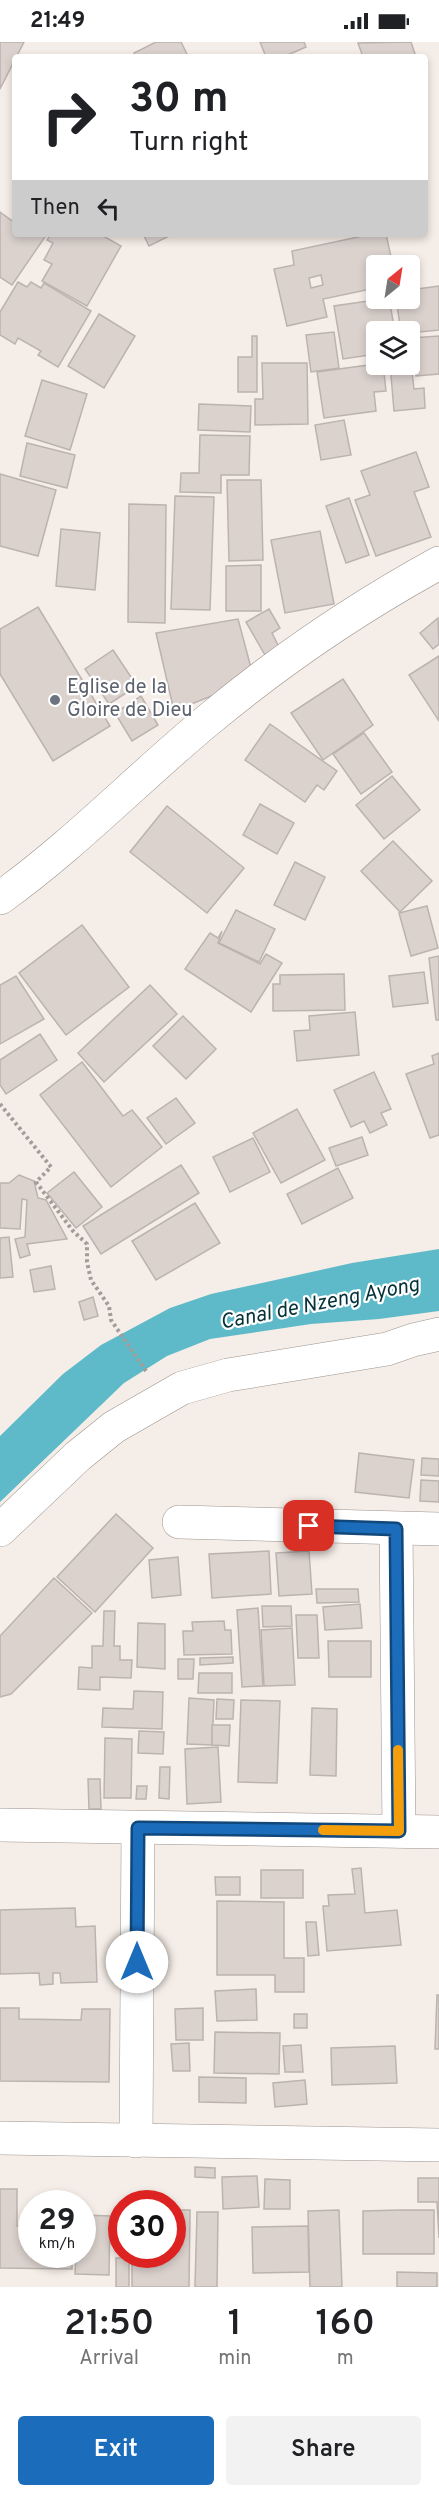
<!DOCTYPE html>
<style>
body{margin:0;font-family:Overpass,sans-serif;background:#f2f2f2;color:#202124;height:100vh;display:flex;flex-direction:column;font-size:22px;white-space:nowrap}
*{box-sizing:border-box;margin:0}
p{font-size:20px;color:#757577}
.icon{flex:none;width:33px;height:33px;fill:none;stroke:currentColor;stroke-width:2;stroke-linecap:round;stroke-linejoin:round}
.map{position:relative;height:2245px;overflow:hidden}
.drawer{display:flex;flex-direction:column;background:#fff;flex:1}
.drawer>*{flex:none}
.banner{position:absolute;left:12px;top:12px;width:416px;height:183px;border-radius:6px;box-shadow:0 3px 9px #0003;background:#fff;color:#202124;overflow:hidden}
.needle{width:39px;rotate:30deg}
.buttons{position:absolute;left:366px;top:213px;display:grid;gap:12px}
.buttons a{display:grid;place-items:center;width:54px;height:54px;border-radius:6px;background:#fff;box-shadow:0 3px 9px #0003;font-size:30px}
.speed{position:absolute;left:18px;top:2148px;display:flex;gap:12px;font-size:30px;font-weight:700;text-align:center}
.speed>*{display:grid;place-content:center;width:78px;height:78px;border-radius:50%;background:#fff;box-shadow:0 3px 9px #0003;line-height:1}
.speed small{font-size:15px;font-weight:400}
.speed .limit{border:9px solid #d22;background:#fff;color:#111}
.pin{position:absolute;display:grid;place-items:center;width:51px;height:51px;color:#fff;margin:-26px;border-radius:12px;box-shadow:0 3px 9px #0006}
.me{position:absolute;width:66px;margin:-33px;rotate:0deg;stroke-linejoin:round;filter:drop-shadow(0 0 4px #0008)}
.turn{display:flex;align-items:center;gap:21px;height:126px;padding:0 18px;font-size:27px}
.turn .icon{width:78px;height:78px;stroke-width:2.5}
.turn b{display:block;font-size:42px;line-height:51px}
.then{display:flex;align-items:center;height:57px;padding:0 18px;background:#0003;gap:12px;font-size:22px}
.eta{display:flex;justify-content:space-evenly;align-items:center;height:102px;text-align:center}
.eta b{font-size:36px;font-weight:600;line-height:42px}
.button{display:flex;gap:12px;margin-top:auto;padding:12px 18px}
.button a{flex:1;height:69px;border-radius:6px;background:#1b6dbc;color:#fff;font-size:24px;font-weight:600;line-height:69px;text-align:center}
.button a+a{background:#f2f2f2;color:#202124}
.status{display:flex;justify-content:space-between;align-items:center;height:42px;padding:0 30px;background:#fff;direction:ltr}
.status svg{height:16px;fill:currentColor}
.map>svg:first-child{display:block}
</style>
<div class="status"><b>21:49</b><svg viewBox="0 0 49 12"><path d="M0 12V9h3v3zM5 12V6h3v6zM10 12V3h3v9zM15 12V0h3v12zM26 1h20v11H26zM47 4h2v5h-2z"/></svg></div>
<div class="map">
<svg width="439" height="2245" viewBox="0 0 439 2245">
<rect width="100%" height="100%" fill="#f5ede7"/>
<!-- water -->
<polygon fill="#5ebac8" points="439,1207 439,1269 379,1277 311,1282 210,1297 167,1314 124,1341 0,1460 0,1394 63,1332 101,1303 170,1266 211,1252 271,1239 352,1221"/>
<!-- building -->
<g fill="#dbd2cd" stroke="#bcb3af" stroke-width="1.5" fill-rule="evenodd">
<polygon points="0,0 24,0 0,47"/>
<polygon points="156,0 181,0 188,14 136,15 134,11"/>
<polygon points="260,0 304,0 306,5 283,15 266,15"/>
<polygon points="411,0 416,15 363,15 358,1"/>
<polygon points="0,170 15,181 15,192 47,192 12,243 0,235"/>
<polygon points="51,192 100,192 121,204 87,264 42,239 52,222 44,218 53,201 47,198"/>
<polygon points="143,192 173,192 149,204"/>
<path d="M372 192H386L393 224H376V246L323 257 327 275 287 284 274 227 294 223 292 209ZM321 233 323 243 311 246 309 236Z"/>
<polygon points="18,240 27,245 31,240 41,246 44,241 91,269 58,325 38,313 41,309 18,296 15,302 0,293 0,270"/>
<polygon points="439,244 439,288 410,291 410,290 401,290 396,256 410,256 410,248"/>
<polygon points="389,256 395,290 376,290 376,312 343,317 334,264"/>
<polygon points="99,272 135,294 104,346 68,324"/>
<polygon points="334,290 339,326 311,330 306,293"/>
<polygon points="252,294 257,294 257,350 238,350 238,315 252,315"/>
<polygon points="439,294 439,332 416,334 412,296"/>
<polygon points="410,320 411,320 414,347 424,346 425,366 394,369 390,322 410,322"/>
<polygon points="262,321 307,321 308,382 255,383 255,357 263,357"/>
<polygon points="376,322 383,322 386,349 374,350 376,369 324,376 317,330"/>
<polygon points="42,338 87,352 70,408 25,394"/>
<polygon points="199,362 251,364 250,390 198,388"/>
<polygon points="344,378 351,413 321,418 315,383"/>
<polygon points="200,393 250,394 249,433 221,433 221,451 180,450 181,431 199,431"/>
<polygon points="27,401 75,413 67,446 20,434"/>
<polygon points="416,410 429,445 414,450 431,495 376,514 355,458 370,453 361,429"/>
<polygon points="0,432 56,448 38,514 0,504"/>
<polygon points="227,438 261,438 263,518 229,519"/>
<polygon points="175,454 214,455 210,568 171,567"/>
<polygon points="349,456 369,513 346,521 326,464"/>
<polygon points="129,462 166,463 165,581 128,580"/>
<polygon points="61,487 100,491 95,548 56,544"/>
<polygon points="320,489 334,562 285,571 271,498"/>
<polygon points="261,523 261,569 226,569 226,524"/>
<polygon points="38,565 110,684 53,719 0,632 0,587"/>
<polygon points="269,567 280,586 272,591 279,605 265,613 246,580"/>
<polygon points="438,576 439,602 433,607 420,591"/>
<polygon points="238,577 254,637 174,669 156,591"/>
<polygon points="113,608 137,644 109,662 85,627"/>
<polygon points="439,614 439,679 409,633"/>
<polygon points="343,637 373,683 323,718 291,671"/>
<polygon points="141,654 158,683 132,699 115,671"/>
<polygon points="270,682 337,729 324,748 317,743 305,760 245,718"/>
<polygon points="364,691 392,730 361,752 333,712"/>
<polygon points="392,734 420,768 384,797 356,763"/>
<polygon points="260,762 294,781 277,812 243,793"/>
<polygon points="167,764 244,826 207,871 130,810"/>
<polygon points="393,799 432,839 400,870 361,829"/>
<polygon points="295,820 325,835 305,878 274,863"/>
<polygon points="427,864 438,906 411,914 399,871"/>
<polygon points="236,868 275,887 259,920 219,901"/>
<polygon points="82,883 129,945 66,993 19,931"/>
<polygon points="222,889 218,901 260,922 266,912 282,921 251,970 185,927 210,891 218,896"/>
<polygon points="439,914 439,978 436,978 429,916"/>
<polygon points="424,930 428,961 393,965 389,934"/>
<polygon points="344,932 345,968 273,969 273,942 280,942 280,933"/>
<polygon points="16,934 44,977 0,1002 0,943"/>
<polygon points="150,943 177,972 104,1040 78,1011"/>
<polygon points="355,970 359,1013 297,1019 294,989 310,988 309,974"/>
<polygon points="183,974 216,1007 186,1037 153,1004"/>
<polygon points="40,992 57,1018 6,1052 0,1043 0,1018"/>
<polygon points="439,1011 439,1093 430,1096 406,1032 434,1022 432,1014"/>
<polygon points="82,1020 123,1074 132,1068 162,1105 111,1145 40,1053"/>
<polygon points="374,1030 391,1067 381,1071 387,1083 370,1091 364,1079 351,1085 334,1048"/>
<polygon points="176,1056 195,1081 166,1102 147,1076"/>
<polygon points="297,1067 325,1118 281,1141 253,1091"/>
<polygon points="362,1095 368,1113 336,1124 329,1106"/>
<polygon points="253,1096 270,1130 230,1150 213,1115"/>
<polygon points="181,1123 199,1151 101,1212 83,1184"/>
<polygon points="338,1126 353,1156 302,1182 287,1152"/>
<polygon points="74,1130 102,1165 76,1186 47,1151"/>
<polygon points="19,1133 34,1139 38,1156 46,1158 67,1197 27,1202 30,1213 20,1216 15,1197 25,1195 27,1158 22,1157 20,1187 0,1186 0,1141 9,1141"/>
<polygon points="195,1161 220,1201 156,1238 132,1199"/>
<polygon points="9,1195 13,1235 0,1236 0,1196"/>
<polygon points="51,1224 55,1247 34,1250 30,1228"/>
<polygon points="93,1255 98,1274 84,1278 79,1260"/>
<polygon points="359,1411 414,1418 409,1456 355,1450"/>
<polygon points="422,1416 439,1417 439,1434 421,1433"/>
<polygon points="421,1438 439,1439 439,1460 420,1459"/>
<polygon points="116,1472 153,1506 95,1570 57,1535"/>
<polygon points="269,1509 271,1552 212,1556 209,1512"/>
<polygon points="309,1509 312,1552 279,1554 276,1511"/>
<polygon points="178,1515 181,1553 152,1556 149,1518"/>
<polygon points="54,1536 92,1571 11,1652 0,1655 0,1594"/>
<polygon points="316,1547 358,1547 359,1560 317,1561"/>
<polygon points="360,1562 362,1586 325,1588 323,1565"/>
<polygon points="262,1564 291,1564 292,1584 263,1585"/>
<polygon points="258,1566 263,1644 242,1645 237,1568"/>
<polygon points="104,1569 115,1569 114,1604 120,1604 120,1618 132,1618 131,1636 100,1635 100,1648 78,1647 79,1625 92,1626 92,1604 103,1604"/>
<polygon points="296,1573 317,1573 319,1616 298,1616"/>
<polygon points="224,1579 225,1588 231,1588 232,1612 184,1613 183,1589 193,1589 192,1580"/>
<polygon points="138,1581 165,1582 165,1627 137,1625"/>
<polygon points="292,1586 295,1643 264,1644 261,1588"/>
<polygon points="328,1599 371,1599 371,1635 329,1635"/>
<polygon points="233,1615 233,1621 200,1623 200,1616"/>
<polygon points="178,1617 194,1617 193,1637 178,1637"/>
<polygon points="199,1631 232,1631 232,1651 198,1651"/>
<polygon points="134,1649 163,1650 162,1687 102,1685 103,1666 133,1667"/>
<polygon points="189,1656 214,1658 212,1703 187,1702"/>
<polygon points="217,1657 234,1658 233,1677 216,1677"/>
<polygon points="241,1658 280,1659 277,1741 238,1740"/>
<polygon points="312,1666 337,1667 336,1734 310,1733"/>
<polygon points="212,1683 230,1683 229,1704 212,1703"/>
<polygon points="139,1689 164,1690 163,1712 138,1711"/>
<polygon points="105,1696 132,1697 131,1756 104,1756"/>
<polygon points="218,1705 221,1760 187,1762 185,1707"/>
<polygon points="160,1725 170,1725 169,1757 159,1756"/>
<polygon points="88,1737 100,1737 101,1767 89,1767"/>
<polygon points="137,1744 147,1744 146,1757 136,1757"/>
<polygon points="361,1826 365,1871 397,1868 401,1903 327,1909 323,1864 329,1864 328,1853 355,1852 352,1827"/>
<rect x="261" y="1828" width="42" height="28"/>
<polygon points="215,1835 240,1835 240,1853 216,1853"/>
<polygon points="217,1859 284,1860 284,1916 304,1916 304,1950 275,1950 275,1933 217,1933"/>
<polygon points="75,1866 76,1885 95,1884 97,1940 61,1941 60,1931 53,1931 53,1942 40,1943 39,1931 0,1932 0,1868"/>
<polygon points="306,1880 316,1880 319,1913 308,1914"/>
<polygon points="256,1947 257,1978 217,1979 215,1949"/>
<polygon points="437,1953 439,1953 439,2007 435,2007"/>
<polygon points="0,1966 19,1966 19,1977 81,1978 82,1967 110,1967 109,2040 0,2039"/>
<polygon points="203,1966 203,1998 176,1998 175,1967"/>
<rect x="294" y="1972" width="13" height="14"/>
<polygon points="215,1990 280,1991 279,2032 214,2031"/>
<polygon points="189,2001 190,2029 173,2029 171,2002"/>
<polygon points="301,2003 303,2030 285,2030 283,2004"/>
<polygon points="395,2004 397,2041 332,2043 331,2006"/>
<polygon points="199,2035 246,2036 246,2061 199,2060"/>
<polygon points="305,2038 307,2062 275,2065 273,2041"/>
<polygon points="195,2125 215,2126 215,2136 195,2135"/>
<polygon points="257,2134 259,2165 223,2167 222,2135"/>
<polygon points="418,2136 439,2136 439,2196 437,2160 418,2160"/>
<polygon points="265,2137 290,2138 290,2167 264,2167"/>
<polygon points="0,2147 17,2147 17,2184 32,2184 32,2212 72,2212 72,2227 0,2226"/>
<polygon points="115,2168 122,2168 122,2204 115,2203"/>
<polygon points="172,2168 190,2168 189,2245 132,2245 132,2212 172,2212"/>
<polygon points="339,2168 342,2245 310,2245 308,2169"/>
<polygon points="400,2168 434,2168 434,2212 363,2212 363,2169"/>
<polygon points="197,2170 218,2170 217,2245 195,2245"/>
<polygon points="82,2173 110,2174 109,2233 75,2232 76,2212 82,2212"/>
<polygon points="308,2184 309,2230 253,2231 252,2185"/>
<rect x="116" y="2216" width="13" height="29"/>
<polygon points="397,2230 437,2231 437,2245 397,2245"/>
</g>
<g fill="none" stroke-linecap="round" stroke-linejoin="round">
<!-- street casing -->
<g stroke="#9c948f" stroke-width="34">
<g id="street">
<path d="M0 856C74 803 137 737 207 679 279 619 357 566 439 521"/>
<polyline points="179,1480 439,1487"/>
<polyline points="396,1487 399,1789"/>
<polyline points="0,1488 78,1414 114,1385 182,1346 228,1333 387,1307 413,1298 439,1292"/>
<polyline points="0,1783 439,1790"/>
<polyline points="0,2096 439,2103"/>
<polyline points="136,2099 138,1786"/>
</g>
</g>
<!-- path -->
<polyline stroke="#a39d99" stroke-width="4" stroke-dasharray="3 3" stroke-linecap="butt" points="0,1062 51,1125 36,1140 73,1189 87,1202 87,1220 91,1238 109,1264 111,1278 146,1329"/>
<!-- street -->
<use href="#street" stroke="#fff" stroke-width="33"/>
</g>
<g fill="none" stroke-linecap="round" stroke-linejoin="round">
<!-- route casing -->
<g stroke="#12477a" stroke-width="15">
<polyline id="route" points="137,1920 138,1786 399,1789 396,1487 309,1484"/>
</g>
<!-- route -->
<use href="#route" stroke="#1b6dbc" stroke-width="10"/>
<!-- slow -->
<polyline stroke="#f59e0b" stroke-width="10" points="323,1788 399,1789 398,1708"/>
</g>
<!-- markers -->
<circle fill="#6b7280" stroke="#fff" stroke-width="2" cx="55" cy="658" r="6"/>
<g text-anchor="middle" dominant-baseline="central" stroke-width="4.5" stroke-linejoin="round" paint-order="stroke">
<!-- worship labels -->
<g font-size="20" fill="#5b616d" stroke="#fff" text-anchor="start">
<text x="67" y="646">Eglise de la<tspan x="67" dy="23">Gloire de Dieu</tspan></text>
</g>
<!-- water labels -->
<g font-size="21" font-style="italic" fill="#033238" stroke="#fff">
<text transform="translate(320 1262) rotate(-11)">Canal de Nzeng Ayong</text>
</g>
</g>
</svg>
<div class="buttons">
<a><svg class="needle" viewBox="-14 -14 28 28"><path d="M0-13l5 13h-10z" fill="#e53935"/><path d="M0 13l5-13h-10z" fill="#757577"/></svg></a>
<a><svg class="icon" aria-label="layers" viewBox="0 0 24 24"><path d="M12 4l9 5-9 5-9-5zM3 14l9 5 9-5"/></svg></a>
</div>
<div class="speed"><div>29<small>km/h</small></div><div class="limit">30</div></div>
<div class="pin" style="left:309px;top:1484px;background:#d93025"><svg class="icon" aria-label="arrive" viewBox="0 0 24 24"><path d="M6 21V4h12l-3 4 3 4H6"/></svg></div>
<svg class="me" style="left:137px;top:1920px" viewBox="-20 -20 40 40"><circle r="19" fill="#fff"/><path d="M0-13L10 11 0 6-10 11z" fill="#1b6dbc"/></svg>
<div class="banner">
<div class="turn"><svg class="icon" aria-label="right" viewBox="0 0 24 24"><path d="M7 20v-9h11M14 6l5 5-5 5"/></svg><div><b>30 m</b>Turn right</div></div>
<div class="then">Then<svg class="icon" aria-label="left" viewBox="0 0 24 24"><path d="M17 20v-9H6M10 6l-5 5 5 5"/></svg></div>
</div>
</div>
<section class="drawer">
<div class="eta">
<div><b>21:50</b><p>Arrival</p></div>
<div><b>1</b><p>min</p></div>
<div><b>160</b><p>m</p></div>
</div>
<div class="button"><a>Exit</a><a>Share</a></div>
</section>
